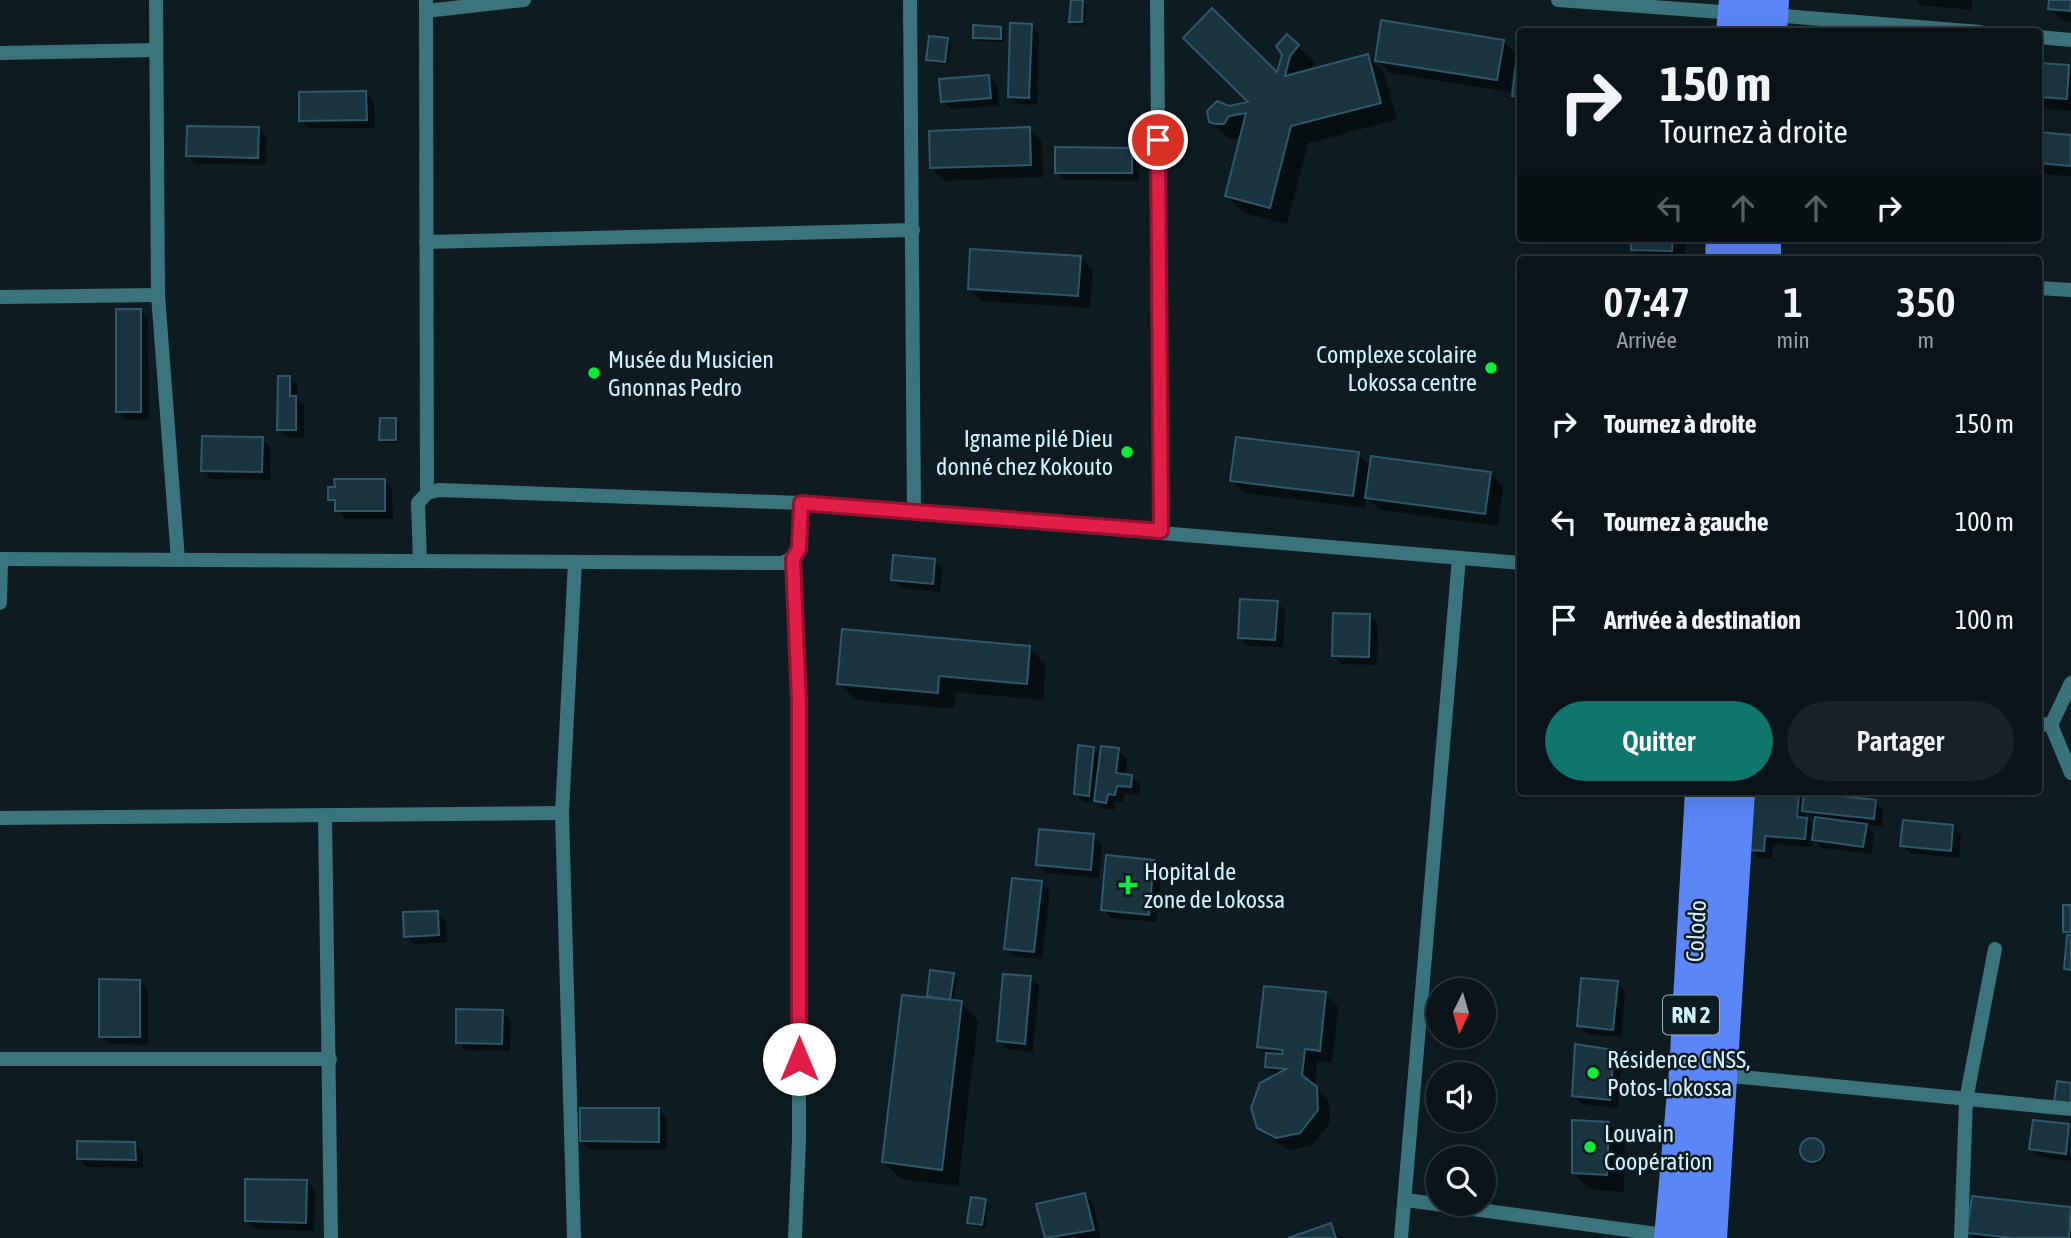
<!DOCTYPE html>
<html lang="fr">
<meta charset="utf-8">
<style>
body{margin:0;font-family:"Asap Condensed",sans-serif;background:#182125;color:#f1f3f6;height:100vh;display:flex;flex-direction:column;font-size:26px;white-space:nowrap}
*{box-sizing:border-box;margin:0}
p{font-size:23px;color:#999ea2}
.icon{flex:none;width:38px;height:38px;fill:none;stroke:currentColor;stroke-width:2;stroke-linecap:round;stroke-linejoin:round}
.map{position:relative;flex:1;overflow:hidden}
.sheet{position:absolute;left:1517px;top:256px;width:525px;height:539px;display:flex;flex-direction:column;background:#0a1418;border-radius:7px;box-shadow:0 7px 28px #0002,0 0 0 2px #2a3337}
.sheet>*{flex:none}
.hud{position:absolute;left:1517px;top:28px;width:525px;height:214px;border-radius:7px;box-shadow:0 7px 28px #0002,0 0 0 2px #2a3337;background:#0a1418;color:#f1f3f6;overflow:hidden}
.needle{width:46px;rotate:185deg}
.tools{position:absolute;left:1426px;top:978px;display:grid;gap:14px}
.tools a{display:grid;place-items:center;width:70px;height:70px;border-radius:50%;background:#0a1418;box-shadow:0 7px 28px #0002,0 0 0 2px #2a3337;font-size:35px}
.pin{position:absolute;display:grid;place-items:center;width:60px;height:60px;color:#fff;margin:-30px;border:4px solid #fff;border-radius:50%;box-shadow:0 2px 7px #0007}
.me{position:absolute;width:77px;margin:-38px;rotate:0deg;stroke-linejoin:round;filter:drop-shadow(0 0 5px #0008)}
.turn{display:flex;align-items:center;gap:24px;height:147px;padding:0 28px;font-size:32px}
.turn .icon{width:91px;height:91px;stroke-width:2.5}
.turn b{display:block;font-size:49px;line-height:60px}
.lanes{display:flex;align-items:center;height:66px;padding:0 28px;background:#0003;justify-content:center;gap:35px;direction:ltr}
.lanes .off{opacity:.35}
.eta{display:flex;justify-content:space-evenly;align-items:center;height:119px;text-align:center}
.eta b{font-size:42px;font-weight:600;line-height:49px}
.action{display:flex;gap:14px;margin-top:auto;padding:14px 28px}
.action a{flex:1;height:80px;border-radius:42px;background:#0f766e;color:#fff;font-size:28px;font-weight:600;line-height:80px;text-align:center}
.action a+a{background:#182125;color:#f1f3f6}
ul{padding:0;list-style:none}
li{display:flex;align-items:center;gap:21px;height:98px;padding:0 28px}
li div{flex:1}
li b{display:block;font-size:26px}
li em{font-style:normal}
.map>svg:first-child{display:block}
</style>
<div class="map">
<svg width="2071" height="1238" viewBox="0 0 2071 1238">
<rect width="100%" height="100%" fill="#0e1b20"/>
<!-- shadow -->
<g fill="#0007" fill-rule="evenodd">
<polygon points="1916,0 1972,0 1971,10 1920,5"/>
<polygon points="2051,0 2071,0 2071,22 2063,21 2050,8"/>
<polygon points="1082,1 1086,5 1085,25 1075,25 1071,21"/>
<polygon points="1031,26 1039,34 1037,105 1018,104 1009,96"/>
<polygon points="1001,29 1004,32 1004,42 978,41 975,37"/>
<polygon points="1287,36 1315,63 1308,72 1367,56 1384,73 1397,120 1308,143 1287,224 1244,213 1227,196 1241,140 1228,138 1210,121 1228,108 1251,103 1278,75"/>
<polygon points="947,40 951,43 948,65 932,63 928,60"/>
<polygon points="1503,41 1516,54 1510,92 1390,73 1377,60"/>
<polygon points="2039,64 2071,69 2071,111 2039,108"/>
<polygon points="988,77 997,85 999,106 951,109 943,101"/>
<polygon points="366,93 374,101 374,128 309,128 301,120"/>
<polygon points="258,129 267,137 266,165 196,164 188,156"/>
<polygon points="1029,129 1042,142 1043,177 944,181 932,168"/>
<polygon points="2039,134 2071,137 2071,176 2039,174"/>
<polygon points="1131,150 1139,158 1139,181 1065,180 1057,172"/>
<polygon points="1633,238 1686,238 1685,259 1643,259 1633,249"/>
<polygon points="1080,258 1093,270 1090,308 982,301 969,289"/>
<polygon points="140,311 148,319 149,419 126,420 118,411"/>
<polygon points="289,378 298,386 297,399 304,406 304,438 287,437 278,429"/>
<polygon points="396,420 399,423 399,443 385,443 381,439"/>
<polygon points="262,439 270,447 270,480 211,479 203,470"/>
<polygon points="1358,454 1371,468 1490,473 1503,486 1498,526 1380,510 1367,497 1365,508 1245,493 1232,480"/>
<polygon points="384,480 392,489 393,519 345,519 330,499"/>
<polygon points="934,561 943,569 940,592 901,588 892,579"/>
<polygon points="1277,602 1285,611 1283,647 1248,646 1240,637"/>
<polygon points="1370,615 1378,624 1377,665 1342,664 1334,656"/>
<polygon points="1029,647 1046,665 1043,700 956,692 954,709 856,700 839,683"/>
<polygon points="1093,749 1101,757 1118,750 1127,758 1125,776 1132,776 1140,785 1139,795 1125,793 1123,802 1115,801 1114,810 1105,809 1099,803 1084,802 1076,794"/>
<path d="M1754 791H1780L1799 795 1805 801 1875 802 1883 810 1882 826 1864 824 1874 834 1871 854 1822 848 1813 839V847L1773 844 1772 859 1758 858 1749 849ZM1806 813 1816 819 1815 829 1806 819Z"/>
<polygon points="1953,827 1961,835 1959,858 1910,853 1902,845"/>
<polygon points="1094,836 1102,844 1099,878 1046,873 1037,864"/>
<polygon points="1153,861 1162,870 1156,922 1111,918 1103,909"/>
<polygon points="1041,883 1050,891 1042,959 1014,956 1006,948"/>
<polygon points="437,913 446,921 447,943 414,944 406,936"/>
<polygon points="953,975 957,979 954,1002 961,1003 978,1020 958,1186 901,1179 884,1162 933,1000 929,996"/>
<polygon points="1030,978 1039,986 1033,1052 1007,1049 998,1041"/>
<polygon points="140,981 148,990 148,1045 109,1044 100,1036"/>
<polygon points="1617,983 1625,991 1621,1037 1587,1034 1579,1026"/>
<polygon points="1325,994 1338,1007 1332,1063 1317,1061 1315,1087 1329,1102 1330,1123 1313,1145 1290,1150 1272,1140 1258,1127 1276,1076 1266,1066 1267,1055 1259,1046"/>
<polygon points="502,1012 511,1020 510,1051 466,1050 458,1042"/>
<polygon points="1613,1052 1621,1060 1618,1108 1582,1104 1574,1096"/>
<polygon points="659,1110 667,1118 667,1149 590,1149 581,1141"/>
<polygon points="1608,1124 1625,1141 1624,1192 1590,1189 1573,1172"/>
<polygon points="2069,1126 2071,1161 2039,1157 2031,1149"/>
<circle cx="1814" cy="1153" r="12"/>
<polygon points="135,1144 143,1152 143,1168 87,1167 79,1158"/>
<polygon points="307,1182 315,1190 314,1231 255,1229 246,1221"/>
<polygon points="1085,1195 1093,1203 1101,1238 1046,1238 1039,1206"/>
<polygon points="1973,1197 2071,1208 2071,1238 1975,1238 1969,1232"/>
<polygon points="985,1201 989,1204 985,1228 972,1226 969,1222"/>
<polygon points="1330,1225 1343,1238 1293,1238"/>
</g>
<!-- building -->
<g fill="#1b3540" stroke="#2e596b" stroke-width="2">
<polygon points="1071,0 1083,0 1082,22 1069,22"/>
<polygon points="2049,0 2071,0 2071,11 2048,9"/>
<polygon points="1212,8 1277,72 1282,55 1276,46 1287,34 1299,45 1290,56 1285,76 1368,54 1381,103 1291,126 1270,208 1225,196 1246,113 1229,116 1224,124 1216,124 1209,122 1207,111 1217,101 1229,106 1248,102 1183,38"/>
<polygon points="1381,20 1504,40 1497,80 1375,61"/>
<polygon points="1010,23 1032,24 1029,98 1008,97"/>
<polygon points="973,25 1001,27 1001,39 973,38"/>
<polygon points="929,36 948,38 945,62 926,60"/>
<polygon points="1517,55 1521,55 1521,97 1512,96"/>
<polygon points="2039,63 2069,65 2067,99 2039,97"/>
<polygon points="989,75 991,98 941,102 939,79"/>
<polygon points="366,91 367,120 299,121 299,92"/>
<polygon points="187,126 259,127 258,158 186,156"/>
<polygon points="1030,127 1031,165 930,168 929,131"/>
<polygon points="2039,132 2071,135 2071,166 2039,163"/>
<polygon points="1055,147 1132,148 1132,173 1055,173"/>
<polygon points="1631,238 1673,238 1672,251 1631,250"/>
<polygon points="970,249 1081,256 1078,296 968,289"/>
<rect x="116" y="309" width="25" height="103"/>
<polygon points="278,376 290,376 290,396 296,396 296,430 277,430"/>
<polygon points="380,418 396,418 396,440 379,440"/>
<polygon points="202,436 263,437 262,472 201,471"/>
<polygon points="1236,437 1359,452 1353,496 1230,481"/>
<polygon points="1371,456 1491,472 1485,514 1365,498"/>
<polygon points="334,479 385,479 385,511 335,511 335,500 328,500 328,487 335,487"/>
<polygon points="893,555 935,559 933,584 891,580"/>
<polygon points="1240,599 1278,601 1275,640 1238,638"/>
<polygon points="1333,613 1370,614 1369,657 1332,656"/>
<polygon points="842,629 1030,646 1027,684 939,676 938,693 837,684"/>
<polygon points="1078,745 1094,747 1089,796 1074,794"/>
<polygon points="1101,746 1119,748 1116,773 1132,775 1131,787 1117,786 1115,795 1108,794 1106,803 1094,801"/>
<polygon points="1753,791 1799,794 1797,817 1807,818 1805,839 1765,836 1764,851 1747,850"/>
<polygon points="1804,792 1876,800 1874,819 1802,811"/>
<polygon points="1815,817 1867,824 1863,847 1812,840"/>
<polygon points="1903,820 1953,825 1951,851 1900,846"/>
<polygon points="1039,829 1094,834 1091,870 1036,865"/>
<polygon points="1106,855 1154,860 1149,915 1101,910"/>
<polygon points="1012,878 1042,881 1034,952 1004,949"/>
<rect x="2063" y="905" width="8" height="27"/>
<polygon points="438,911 439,935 404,937 403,912"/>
<polygon points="2067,935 2071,935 2071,970 2064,969"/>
<polygon points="930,970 954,973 950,1000 927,996"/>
<polygon points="1003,974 1031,976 1025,1044 997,1041"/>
<polygon points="1581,978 1618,981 1613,1030 1577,1026"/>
<polygon points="99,979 140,980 140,1037 99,1037"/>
<polygon points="1264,986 1326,992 1320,1051 1305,1049 1302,1075 1317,1087 1318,1110 1300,1133 1276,1138 1257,1128 1251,1108 1260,1083 1286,1069 1265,1067 1266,1053 1282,1054 1283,1050 1257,1047"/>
<polygon points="902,995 962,1001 942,1170 882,1162"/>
<polygon points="456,1009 503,1010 502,1044 456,1043"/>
<polygon points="1575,1044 1614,1050 1610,1100 1572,1096"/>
<polygon points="2057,1081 2071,1083 2071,1104 2054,1102"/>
<polygon points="580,1108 659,1108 659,1142 580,1141"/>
<polygon points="1572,1120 1609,1122 1607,1175 1572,1173"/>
<polygon points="2033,1120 2069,1124 2066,1154 2029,1149"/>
<circle cx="1812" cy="1150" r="12"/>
<polygon points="77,1141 135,1142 136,1160 77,1159"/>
<polygon points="245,1179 307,1180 306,1223 245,1221"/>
<polygon points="1085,1193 1094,1230 1045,1238 1036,1204"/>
<polygon points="1972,1196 2071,1207 2069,1238 2013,1238 1967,1233"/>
<polygon points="971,1197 986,1199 982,1225 967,1223"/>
<polygon points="1331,1223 1336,1238 1288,1238"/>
</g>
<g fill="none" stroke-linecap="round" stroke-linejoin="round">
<!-- minor -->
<g stroke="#3b747d" stroke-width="14">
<polyline points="156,0 158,295 178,560"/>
<polyline points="426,0 427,493"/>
<polyline points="910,0 914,512"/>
<polyline points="1157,0 1161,531"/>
<polyline points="1558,0 1735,13"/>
<polyline points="426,11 524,0"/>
<polyline points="1772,15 1980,32"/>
<polyline points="2039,37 2071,40"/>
<polyline points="0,53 156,50"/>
<polyline points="426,242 913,230"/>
<polyline points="2039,288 2071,290"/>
<polyline points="0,297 158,295"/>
<path d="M0 559 783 563C806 553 800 524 801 503"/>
<polyline points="793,559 799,702 799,1140 795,1238"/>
<polyline points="420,561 418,503 427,493 439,490 801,503 1521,563"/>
<polyline points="0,603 1,559"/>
<polyline points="2039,724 2051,725 2071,683"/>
<polyline points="2051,725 2071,773"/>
<polyline points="325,815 331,1238"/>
<polyline points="0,818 562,813"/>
<polyline points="0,1059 330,1059"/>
<polyline points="1721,1075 2071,1109"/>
<polyline points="1406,1200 1672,1236"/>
<polyline points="574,1238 562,813 575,562"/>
<polyline points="1401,1238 1459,558"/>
<polyline points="1961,1238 1966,1100 1995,949"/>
</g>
<!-- primary -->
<g stroke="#5b86f7" stroke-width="38">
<polyline points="1735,32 1738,0"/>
<polyline points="1768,32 1770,0"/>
<polyline points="1724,259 1725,238"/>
<polyline points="1762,259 1762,238"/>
<polyline points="1673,1238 1688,1071 1704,791"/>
<polyline points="1708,1238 1736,791"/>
</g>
</g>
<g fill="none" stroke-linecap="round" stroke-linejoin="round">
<!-- route casing -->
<g stroke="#92132f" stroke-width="18">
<polyline id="route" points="799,1059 799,702 793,559 799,549 801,503 1161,531 1158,140"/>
</g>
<!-- route -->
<use href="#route" stroke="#e11d48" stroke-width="12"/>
</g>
<!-- markers -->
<g fill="#0bed38" stroke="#0e1b20" stroke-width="2.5">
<circle cx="1491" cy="368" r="7"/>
<circle cx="594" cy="373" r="7"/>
<circle cx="1127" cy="452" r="7"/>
<path d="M1124.5 874.5h7v7h7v7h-7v7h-7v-7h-7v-7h7z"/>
<circle cx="1593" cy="1073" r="7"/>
<circle cx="1590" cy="1147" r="7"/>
</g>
<g text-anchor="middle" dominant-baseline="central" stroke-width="5" stroke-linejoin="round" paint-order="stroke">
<!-- shield labels -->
<rect fill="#0e1b20" stroke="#95b2bb" stroke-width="2" x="1663" y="995.5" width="56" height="39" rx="5"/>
<g font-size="23" font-weight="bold" fill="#cff3fd">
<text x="1691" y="1015">RN 2</text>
</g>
<!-- poi labels -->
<g font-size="24" fill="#cff3fd" stroke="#0e1b20" text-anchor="start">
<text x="1477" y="354" text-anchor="end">Complexe scolaire<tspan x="1477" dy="28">Lokossa centre</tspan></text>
<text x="608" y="359">Musée du Musicien<tspan x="608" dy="28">Gnonnas Pedro</tspan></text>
<text x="1113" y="438" text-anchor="end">Igname pilé Dieu<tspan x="1113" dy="28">donné chez Kokouto</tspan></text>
<text x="1144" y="871">Hopital de<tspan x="1144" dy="28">zone de Lokossa</tspan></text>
<text x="1607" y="1059">Résidence CNSS,<tspan x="1607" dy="28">Potos-Lokossa</tspan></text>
<text x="1604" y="1133">Louvain<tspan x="1604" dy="28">Coopération</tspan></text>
</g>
<!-- street labels -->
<g font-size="24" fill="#cff3fd" stroke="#0e1b20">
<text transform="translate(1696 931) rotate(-87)">Colodo</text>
</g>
</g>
</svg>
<div class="tools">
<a><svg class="needle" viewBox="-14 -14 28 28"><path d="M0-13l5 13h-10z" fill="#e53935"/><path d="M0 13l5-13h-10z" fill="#999ea2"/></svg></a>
<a><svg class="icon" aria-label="sound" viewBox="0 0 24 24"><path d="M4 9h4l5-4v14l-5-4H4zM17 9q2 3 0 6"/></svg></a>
<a><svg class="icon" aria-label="search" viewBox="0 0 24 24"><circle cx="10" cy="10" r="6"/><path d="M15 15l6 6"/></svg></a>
</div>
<div class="pin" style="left:1158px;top:140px;background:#d93025"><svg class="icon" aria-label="arrive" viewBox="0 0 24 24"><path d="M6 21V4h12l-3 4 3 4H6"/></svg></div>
<svg class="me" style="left:799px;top:1059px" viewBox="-20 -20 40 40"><circle r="19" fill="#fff"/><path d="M0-13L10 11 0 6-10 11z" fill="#e11d48"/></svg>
<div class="hud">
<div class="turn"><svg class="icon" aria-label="right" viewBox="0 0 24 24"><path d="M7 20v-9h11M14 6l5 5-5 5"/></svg><div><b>150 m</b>Tournez à droite</div></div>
<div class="lanes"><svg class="icon off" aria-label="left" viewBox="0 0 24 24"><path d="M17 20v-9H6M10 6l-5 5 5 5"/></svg><svg class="icon off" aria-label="ahead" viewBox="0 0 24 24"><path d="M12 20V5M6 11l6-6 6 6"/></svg><svg class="icon off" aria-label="ahead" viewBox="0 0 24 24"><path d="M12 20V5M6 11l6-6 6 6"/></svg><svg class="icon" aria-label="right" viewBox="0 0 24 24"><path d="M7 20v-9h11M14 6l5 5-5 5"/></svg></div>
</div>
<section class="sheet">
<div class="eta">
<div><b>07:47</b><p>Arrivée</p></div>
<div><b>1</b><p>min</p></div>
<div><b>350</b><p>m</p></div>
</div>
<ul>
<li><svg class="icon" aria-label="right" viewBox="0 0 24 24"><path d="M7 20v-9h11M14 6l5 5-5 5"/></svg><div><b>Tournez à droite</b></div><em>150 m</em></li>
<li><svg class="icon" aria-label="left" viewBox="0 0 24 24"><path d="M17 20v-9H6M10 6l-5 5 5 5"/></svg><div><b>Tournez à gauche</b></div><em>100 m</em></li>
<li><svg class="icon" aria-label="arrive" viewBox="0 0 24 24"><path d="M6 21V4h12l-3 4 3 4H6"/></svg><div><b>Arrivée à destination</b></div><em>100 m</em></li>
</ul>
<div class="action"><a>Quitter</a><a>Partager</a></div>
</section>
</div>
